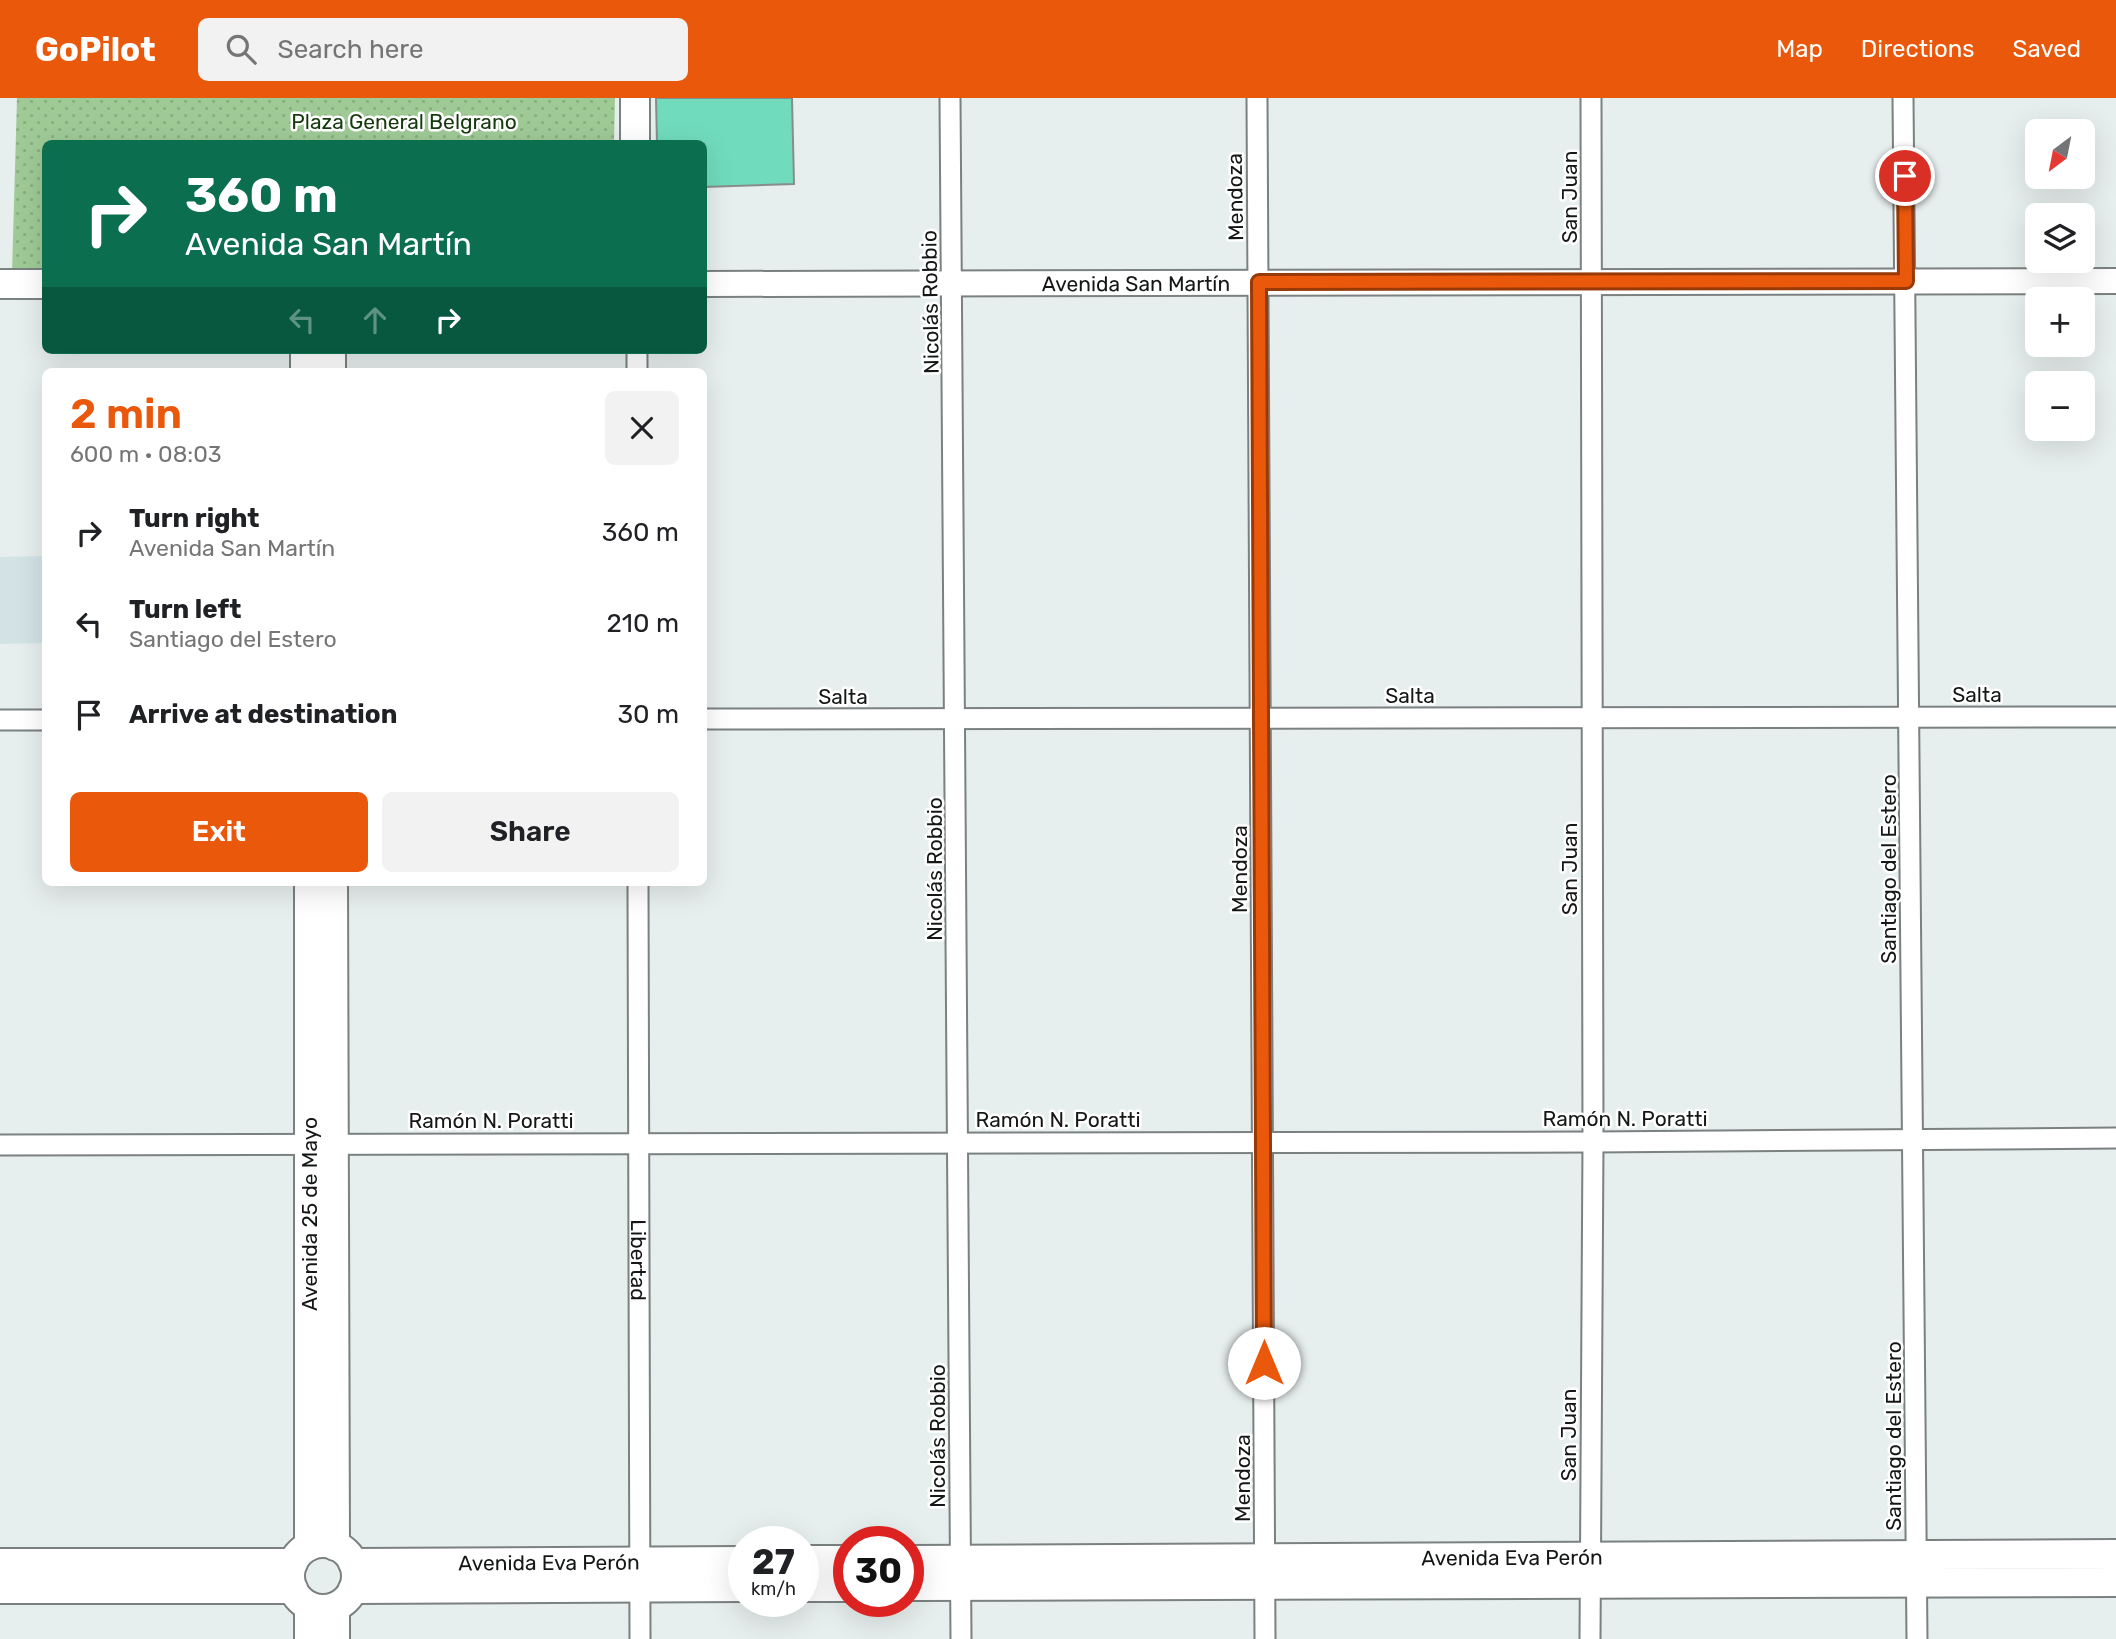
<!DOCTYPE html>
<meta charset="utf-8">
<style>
body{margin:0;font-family:Rubik,sans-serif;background:#f2f2f2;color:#202124;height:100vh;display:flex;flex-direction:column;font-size:26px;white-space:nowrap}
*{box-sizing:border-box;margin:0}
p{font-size:23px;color:#757577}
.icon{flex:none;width:38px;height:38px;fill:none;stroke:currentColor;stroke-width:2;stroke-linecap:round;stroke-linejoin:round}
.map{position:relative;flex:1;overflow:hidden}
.sheet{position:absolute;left:42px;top:270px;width:665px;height:518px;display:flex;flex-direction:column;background:#fff;border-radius:10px;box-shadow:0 7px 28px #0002}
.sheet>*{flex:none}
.guide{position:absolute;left:42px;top:42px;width:665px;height:214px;border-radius:10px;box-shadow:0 7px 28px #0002;background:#0b6e4f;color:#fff;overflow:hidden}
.needle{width:46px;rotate:212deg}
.tools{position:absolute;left:2025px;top:21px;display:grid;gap:14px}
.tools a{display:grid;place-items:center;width:70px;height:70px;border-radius:10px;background:#fff;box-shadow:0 7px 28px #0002;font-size:35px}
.speed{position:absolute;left:728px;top:1428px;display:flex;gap:14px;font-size:35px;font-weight:700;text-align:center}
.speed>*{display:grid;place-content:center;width:91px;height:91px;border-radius:50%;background:#fff;box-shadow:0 7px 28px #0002;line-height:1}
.speed small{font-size:18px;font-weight:400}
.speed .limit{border:10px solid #d22;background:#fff;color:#111}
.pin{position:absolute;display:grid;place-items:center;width:60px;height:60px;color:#fff;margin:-30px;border:4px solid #fff;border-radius:50%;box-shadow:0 2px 7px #0007}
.me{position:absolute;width:77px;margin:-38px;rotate:0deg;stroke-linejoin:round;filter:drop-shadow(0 0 5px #0008)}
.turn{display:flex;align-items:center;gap:24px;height:147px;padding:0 28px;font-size:32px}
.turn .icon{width:91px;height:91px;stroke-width:2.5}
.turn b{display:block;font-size:49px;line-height:60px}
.lanes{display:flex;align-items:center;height:66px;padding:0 28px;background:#0003;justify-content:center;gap:35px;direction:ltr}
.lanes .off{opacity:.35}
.round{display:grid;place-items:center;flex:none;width:74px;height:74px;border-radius:10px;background:#f2f2f2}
.headline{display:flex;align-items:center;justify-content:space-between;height:119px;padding:0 28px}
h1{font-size:42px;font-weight:600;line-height:52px;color:#ea580c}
.button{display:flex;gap:14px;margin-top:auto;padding:14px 28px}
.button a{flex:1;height:80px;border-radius:10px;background:#ea580c;color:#fff;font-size:28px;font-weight:600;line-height:80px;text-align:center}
.button a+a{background:#f2f2f2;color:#202124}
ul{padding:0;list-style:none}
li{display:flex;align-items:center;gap:21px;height:91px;padding:0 28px}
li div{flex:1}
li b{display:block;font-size:26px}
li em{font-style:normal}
header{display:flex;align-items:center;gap:42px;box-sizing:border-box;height:98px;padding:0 35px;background:#ea580c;color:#fff}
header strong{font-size:33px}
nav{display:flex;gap:38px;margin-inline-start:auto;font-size:24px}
.search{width:490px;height:63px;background:#f2f2f2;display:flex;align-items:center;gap:18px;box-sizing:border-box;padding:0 24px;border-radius:10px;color:#757577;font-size:26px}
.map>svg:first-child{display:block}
</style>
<header>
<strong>GoPilot</strong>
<div class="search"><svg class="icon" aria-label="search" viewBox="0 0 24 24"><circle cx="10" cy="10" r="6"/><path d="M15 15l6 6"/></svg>Search here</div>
<nav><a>Map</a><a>Directions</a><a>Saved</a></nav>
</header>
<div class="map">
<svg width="2116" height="1541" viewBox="0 0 2116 1541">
<defs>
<pattern id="grass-dots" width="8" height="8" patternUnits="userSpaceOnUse" patternTransform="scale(1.75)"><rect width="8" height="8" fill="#9fca96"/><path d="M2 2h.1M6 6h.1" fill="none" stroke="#88ad81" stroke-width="1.8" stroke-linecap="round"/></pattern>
</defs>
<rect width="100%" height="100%" fill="#e7eeee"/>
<!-- built -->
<polygon fill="#d3e3e5" points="45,458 45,545 0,546 0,459"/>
<!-- grass -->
<polygon fill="url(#grass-dots)" points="17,0 615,0 614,45 46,46 45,175 12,175"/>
<!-- building -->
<polygon fill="#71dbbd" stroke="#878d8b" stroke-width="2" points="656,0 792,0 794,86 704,89 704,46 657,46"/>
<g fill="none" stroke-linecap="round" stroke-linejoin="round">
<!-- minor casing -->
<g stroke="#7b8081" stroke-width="23">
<g id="minor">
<polyline points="950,0 961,1541"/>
<polyline points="1257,0 1265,1541"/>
<polyline points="1903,0 1917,1541"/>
<polyline points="637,252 637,273"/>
<polyline points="704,621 2116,619"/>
<polyline points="0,622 46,622"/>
<path id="s1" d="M638 784 640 1541"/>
<polyline points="0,1047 1593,1044 2116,1040"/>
<polyline points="1590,1541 1593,1044 1591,0"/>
</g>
</g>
<!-- tertiary casing -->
<g stroke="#7b8081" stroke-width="28">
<g id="tertiary">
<path id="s2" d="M704 186 2116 183"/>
</g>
</g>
<!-- secondary casing -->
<g stroke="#7b8081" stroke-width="32">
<g id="secondary">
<polyline points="635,0 635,46"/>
<polyline points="0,186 46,186"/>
<polyline points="305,252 305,273"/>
<polyline points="331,252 331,273"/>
<polyline points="309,784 309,1448"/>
<polyline points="333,784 335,1448"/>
<circle cx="323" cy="1478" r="33"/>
<polyline points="803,1462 849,1462"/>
<path id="s3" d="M908 1462 2116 1456"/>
<polyline points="0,1465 293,1465"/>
<path id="s4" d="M353 1465 744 1463"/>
<polyline points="908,1488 2116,1484"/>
<polyline points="803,1489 849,1489"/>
<polyline points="0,1491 293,1491"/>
<polyline points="353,1491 744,1489"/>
<polyline points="309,1508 309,1541"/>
<polyline points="335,1509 335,1541"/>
</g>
</g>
<!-- minor -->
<use href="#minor" stroke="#fff" stroke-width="19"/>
<!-- tertiary -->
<use href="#tertiary" stroke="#fff" stroke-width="24"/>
<!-- secondary -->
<use href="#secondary" stroke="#fff" stroke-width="28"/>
</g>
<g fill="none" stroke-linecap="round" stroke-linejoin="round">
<!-- route casing -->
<g stroke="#983908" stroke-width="18">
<polyline id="route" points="1264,1265 1259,184 1906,183 1905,78"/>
</g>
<!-- route -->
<use href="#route" stroke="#ea580c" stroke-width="12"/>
</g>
<g text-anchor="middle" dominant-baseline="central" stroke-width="5" stroke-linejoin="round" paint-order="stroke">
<!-- park labels -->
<g font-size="21" fill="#153a0d" stroke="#fff">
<text x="404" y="23">Plaza General Belgrano</text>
</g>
<!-- street labels -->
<g font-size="21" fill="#151717" stroke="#fff">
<text transform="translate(1235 99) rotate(-91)">Mendoza</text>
<text transform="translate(1569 99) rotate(-90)">San Juan</text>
<text stroke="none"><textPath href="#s2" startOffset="432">Avenida San Martín</textPath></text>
<text transform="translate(930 204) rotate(-91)">Nicolás Robbio</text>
<text x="1977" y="596">Salta</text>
<text x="1410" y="597">Salta</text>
<text x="843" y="598">Salta</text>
<text transform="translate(934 771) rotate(-90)">Nicolás Robbio</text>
<text transform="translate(1239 771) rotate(-90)">Mendoza</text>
<text transform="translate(1569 771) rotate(-90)">San Juan</text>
<text transform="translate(1888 771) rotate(-90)">Santiago del Estero</text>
<text x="1625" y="1020">Ramón N. Poratti</text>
<text x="1058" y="1021">Ramón N. Poratti</text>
<text x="491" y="1022">Ramón N. Poratti</text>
<text transform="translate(309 1116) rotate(-90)">Avenida 25 de Mayo</text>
<text stroke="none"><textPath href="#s1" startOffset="378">Libertad</textPath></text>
<text transform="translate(1568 1337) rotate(-90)">San Juan</text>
<text transform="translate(937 1338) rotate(-90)">Nicolás Robbio</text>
<text transform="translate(1893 1338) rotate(-90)">Santiago del Estero</text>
<text transform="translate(1242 1380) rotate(-90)">Mendoza</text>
<text stroke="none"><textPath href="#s3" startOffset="604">Avenida Eva Perón</textPath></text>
<text stroke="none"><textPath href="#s4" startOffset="196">Avenida Eva Perón</textPath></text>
</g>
</g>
</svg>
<div class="tools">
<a><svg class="needle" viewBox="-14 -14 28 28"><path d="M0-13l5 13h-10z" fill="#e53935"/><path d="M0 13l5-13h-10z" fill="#757577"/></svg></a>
<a><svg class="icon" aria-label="layers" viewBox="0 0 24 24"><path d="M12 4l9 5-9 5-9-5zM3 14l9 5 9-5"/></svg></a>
<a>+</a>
<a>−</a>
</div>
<div class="speed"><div>27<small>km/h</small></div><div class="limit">30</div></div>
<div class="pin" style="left:1905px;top:78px;background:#d93025"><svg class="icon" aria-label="arrive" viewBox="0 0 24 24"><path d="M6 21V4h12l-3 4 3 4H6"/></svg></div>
<svg class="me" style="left:1264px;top:1265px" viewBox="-20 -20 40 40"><circle r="19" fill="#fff"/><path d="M0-13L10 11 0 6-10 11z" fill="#ea580c"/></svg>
<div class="guide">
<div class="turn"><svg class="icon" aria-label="right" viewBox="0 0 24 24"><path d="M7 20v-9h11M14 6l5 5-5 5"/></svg><div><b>360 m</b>Avenida San Martín</div></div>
<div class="lanes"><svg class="icon off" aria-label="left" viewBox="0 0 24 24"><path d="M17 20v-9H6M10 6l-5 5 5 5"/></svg><svg class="icon off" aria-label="ahead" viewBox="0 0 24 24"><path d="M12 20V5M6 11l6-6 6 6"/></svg><svg class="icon" aria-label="right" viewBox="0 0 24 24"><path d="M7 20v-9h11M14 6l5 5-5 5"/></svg></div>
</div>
<section class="sheet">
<div class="headline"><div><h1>2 min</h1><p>600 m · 08:03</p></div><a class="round"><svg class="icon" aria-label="close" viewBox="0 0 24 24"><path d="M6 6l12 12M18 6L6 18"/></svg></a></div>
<ul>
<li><svg class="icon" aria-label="right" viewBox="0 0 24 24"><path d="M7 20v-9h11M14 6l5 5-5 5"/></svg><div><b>Turn right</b><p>Avenida San Martín</p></div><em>360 m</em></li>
<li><svg class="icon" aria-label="left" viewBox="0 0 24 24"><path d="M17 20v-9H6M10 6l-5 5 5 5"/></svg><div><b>Turn left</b><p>Santiago del Estero</p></div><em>210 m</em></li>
<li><svg class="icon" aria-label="arrive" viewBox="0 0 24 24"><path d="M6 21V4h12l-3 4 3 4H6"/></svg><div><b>Arrive at destination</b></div><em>30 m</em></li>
</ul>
<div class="button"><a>Exit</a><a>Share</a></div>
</section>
</div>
